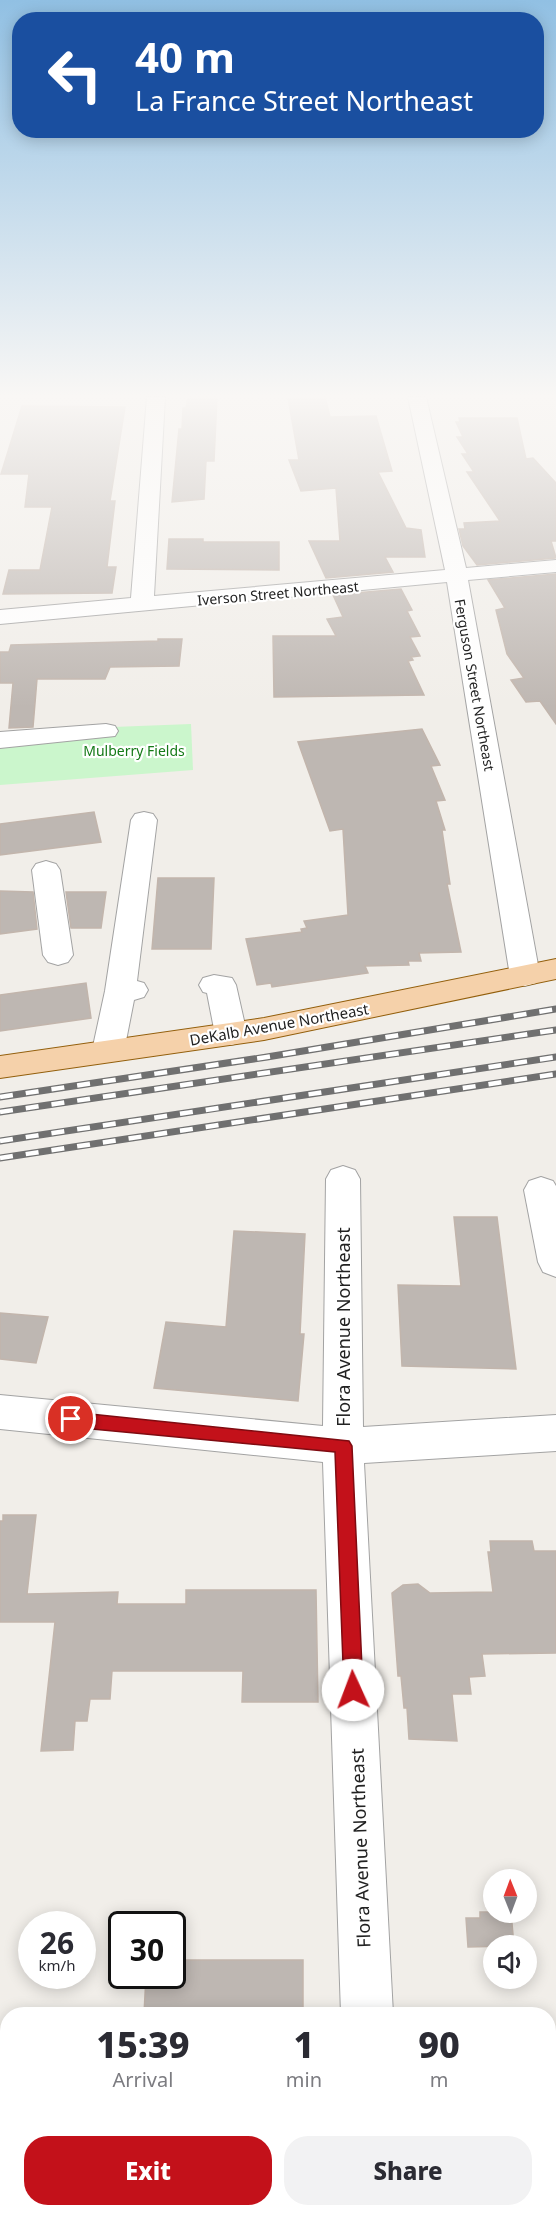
<!DOCTYPE html>
<style>
body{margin:0;font-family:"Noto Sans",sans-serif;background:#f2f2f3;color:#2b2b33;height:100vh;display:flex;flex-direction:column;font-size:22px;white-space:nowrap}
*{box-sizing:border-box;margin:0}
p{font-size:20px;color:#7c7c81}
.icon{flex:none;width:33px;height:33px;fill:none;stroke:currentColor;stroke-width:2;stroke-linecap:round;stroke-linejoin:round}
.map{position:relative;flex:1;overflow:hidden}
.drawer{position:absolute;left:0px;top:2007px;width:556px;height:210px;display:flex;flex-direction:column;background:#fff;border-radius:24px 24px 0 0;box-shadow:0 3px 15px #0003}
.drawer>*{flex:none}
.top-card{position:absolute;left:12px;top:12px;width:532px;height:126px;border-radius:24px;box-shadow:0 3px 15px #0003;background:#1a4fa0;color:#fff;overflow:hidden}
.needle{width:39px;rotate:359deg}
.controls{position:absolute;left:483px;top:1869px;display:grid;gap:12px}
.controls a{display:grid;place-items:center;width:54px;height:54px;border-radius:50%;background:#fff;box-shadow:0 3px 15px #0003;font-size:30px}
.speed{position:absolute;left:18px;top:1911px;display:flex;gap:12px;font-size:30px;font-weight:700;text-align:center}
.speed>*{display:grid;place-content:center;width:78px;height:78px;border-radius:50%;background:#fff;box-shadow:0 3px 15px #0003;line-height:1}
.speed small{font-size:15px;font-weight:400}
.speed .limit{border:3px solid #111;border-radius:9px;background:#fff;color:#111}
.pin{position:absolute;display:grid;place-items:center;width:51px;height:51px;color:#fff;margin:-26px;border:3px solid #fff;border-radius:50%;box-shadow:0 2px 6px #0007}
.me{position:absolute;width:66px;margin:-33px;rotate:358deg;stroke-linejoin:round;filter:drop-shadow(0 0 4px #0008)}
.turn{display:flex;align-items:center;gap:21px;height:126px;padding:0 24px;font-size:27px}
.turn .icon{width:78px;height:78px;stroke-width:2.5}
.turn b{display:block;font-size:42px;line-height:51px}
.eta{display:flex;justify-content:space-evenly;align-items:center;height:102px;text-align:center}
.eta b{font-size:36px;font-weight:800;line-height:42px}
.primary-button{display:flex;gap:12px;margin-top:auto;padding:12px 24px}
.primary-button a{flex:1;height:69px;border-radius:24px;background:#c3111a;color:#fff;font-size:24px;font-weight:800;line-height:69px;text-align:center}
.primary-button a+a{background:#f2f2f3;color:#2b2b33}
.map>svg:first-child{display:block}
</style>
<div class="map">
<svg width="556" height="2217" viewBox="0 0 556 2217">
<rect width="100%" height="100%" fill="#f1eee9"/>
<!-- park -->
<polygon fill="#cbf6cc" points="191,724 193,770 0,785 0,744 113,727"/>
<!-- building -->
<g fill="#beb7b2" stroke="#c2b5ac" stroke-width="1.5">
<polygon points="188,397 217,397 214,461 206,461 204,499 172,502 179,429 182,429 183,408 186,408"/>
<polygon points="325,397 330,417 376,416 392,471 378,472 406,528 421,530 425,557 385,557 393,572 326,578 309,541 340,541 336,488 301,491 289,460 299,460 288,398"/>
<polygon points="22,406 125,407 110,501 115,501 107,567 116,567 112,593 3,594 9,570 40,570 52,507 25,507 29,474 1,474"/>
<polygon points="459,418 517,418 526,459 533,458 556,483 556,541 551,541 556,558 477,565 463,546 459,529 465,529 464,523 500,521 467,472 474,472 462,454 468,454 457,437 463,437 456,422 460,422"/>
<polygon points="169,539 203,539 203,542 279,542 279,570 167,569"/>
<polygon points="556,574 556,724 540,701 526,702 511,680 524,678 507,654 496,610 505,608 488,580"/>
<polygon points="401,589 412,610 407,611 420,636 410,637 420,656 411,657 413,660 408,661 424,695 274,697 273,636 336,636 327,619 343,617 333,595"/>
<polygon points="158,639 182,639 179,666 110,667 105,679 37,679 33,727 9,728 13,683 0,683 0,652 9,652 11,645 158,641"/>
<polygon points="422,729 440,765 431,766 445,800 436,801 445,830 442,830 450,884 447,884 461,952 419,953 421,961 408,961 409,965 365,966 368,973 272,987 271,983 257,985 246,939 302,932 301,929 307,928 304,921 348,915 343,829 330,831 298,742"/>
<polygon points="94,812 101,842 0,855 0,824"/>
<polygon points="158,878 214,878 211,949 152,949"/>
<polygon points="0,891 33,892 37,929 0,934"/>
<polygon points="66,892 106,892 101,928 71,928"/>
<polygon points="86,983 91,1018 0,1031 0,995"/>
<polygon points="454,1217 497,1217 516,1369 402,1366 398,1285 461,1286"/>
<polygon points="234,1231 305,1234 300,1334 304,1334 298,1401 154,1388 166,1322 226,1327"/>
<polygon points="0,1313 48,1317 36,1363 0,1359"/>
<polygon points="3,1515 36,1515 27,1594 118,1592 117,1604 186,1604 186,1590 316,1590 318,1702 242,1702 243,1671 112,1671 110,1699 90,1699 87,1721 75,1721 73,1750 41,1751 55,1622 0,1622 0,1521 3,1521"/>
<polygon points="490,1541 532,1541 534,1551 556,1551 556,1653 482,1654 485,1676 469,1677 471,1694 452,1694 457,1741 409,1739 407,1708 404,1708 401,1676 398,1676 392,1593 403,1585 418,1584 430,1593 493,1592 488,1552 491,1552"/>
<polygon points="480,1912 511,1912 514,1946 468,1947 466,1918 480,1918"/>
<polygon points="172,1960 303,1960 303,2014 144,2014 146,1976 172,1976"/>
</g>
<g fill="none" stroke-linecap="round" stroke-linejoin="round">
<!-- minor casing -->
<g stroke="#a3a3a3" stroke-width="2">
<g id="minor">
<polygon points="147,397 165,397 154,596 445,570 408,397 426,397 466,568 556,560 556,572 468,580 540,976 536,983 525,986 514,983 510,976 447,582 0,624 0,610 131,598"/>
<polygon points="106,724 115,726 118,731 115,736 0,748 0,732"/>
<polygon points="144,812 153,814 157,820 137,981 144,983 148,990 144,997 134,1000 124,1051 119,1059 108,1062 97,1059 92,1051 105,991 131,820 135,814"/>
<polygon points="46,861 56,864 60,870 73,955 68,962 58,965 48,962 43,955 32,870 36,864"/>
<polygon points="214,975 232,978 236,985 247,1034 242,1042 231,1045 220,1042 215,1034 207,993 203,992 199,985 203,978"/>
<polygon points="343,1166 355,1170 360,1179 363,1427 556,1415 556,1451 364,1463 393,2014 341,2014 323,1462 0,1429 0,1395 323,1426 326,1179 331,1170"/>
<polygon points="541,1177 553,1181 556,1186 556,1277 543,1272 538,1262 524,1190 529,1181"/>
<rect x="347" y="2210" width="56" height="7"/>
</g>
</g>
<!-- major casing -->
<g stroke="#935f0c" stroke-width="2">
<polygon id="major" points="556,959 556,979 264,1040 0,1078 0,1056 264,1018"/>
</g>
<!-- minor -->
<use href="#minor" fill="#fff" fill-rule="evenodd"/>
<!-- major -->
<use href="#major" fill="#f5d1aa" fill-rule="evenodd"/>
<!-- rail casing -->
<g stroke="#707070" stroke-width="7">
<g id="rail">
<polyline points="0,1097 267,1057 556,1009"/>
<polyline points="0,1112 556,1030"/>
<polyline points="0,1141 556,1057"/>
<polyline points="0,1158 556,1074"/>
</g>
</g>
<!-- rail -->
<use href="#rail" stroke="#fff" stroke-width="4.5" stroke-dasharray="13" stroke-linecap="butt"/>
</g>
<!-- sky -->
<linearGradient id="sky" x2="0" y2="1"><stop stop-color="#91c0e3"/><stop offset="0.56" stop-color="#f9f7f5"/><stop offset="1" stop-color="#f9f7f5" stop-opacity="0"/></linearGradient>
<rect width="556" height="707" fill="url(#sky)"/>
<!-- route -->
<polygon fill="#c3111a" stroke="#7f0b11" stroke-width="1.5" points="71,1412 349,1441 352,1446 363,1690 360,1697 353,1699 347,1697 344,1690 335,1452 71,1427 65,1425 63,1419 65,1414"/>
<g text-anchor="middle" dominant-baseline="central" stroke-width="4.5" stroke-linejoin="round" paint-order="stroke">
<!-- far-street labels -->
<g font-size="14" fill="#222" stroke="#fff">
<text transform="translate(278 593) rotate(-5)">Iverson Street Northeast</text>
<text transform="translate(475 685) rotate(80)">Ferguson Street Northeast</text>
</g>
<!-- far-park labels -->
<g font-size="14" fill="#157a18" stroke="#fff">
<text x="134" y="750">Mulberry Fields</text>
</g>
<!-- street labels -->
<g font-size="15" fill="#222" stroke="#fff">
<text transform="translate(279 1024) rotate(-10)">DeKalb Avenue Northeast</text>
</g>
<!-- near-street labels -->
<g font-size="18" fill="#222" stroke="#fff">
<text transform="translate(343 1327) rotate(-90)">Flora Avenue Northeast</text>
<text transform="translate(360 1848) rotate(-92)">Flora Avenue Northeast</text>
</g>
</g>
</svg>
<div class="controls">
<a><svg class="needle" viewBox="-14 -14 28 28"><path d="M0-13l5 13h-10z" fill="#e53935"/><path d="M0 13l5-13h-10z" fill="#7c7c81"/></svg></a>
<a><svg class="icon" aria-label="sound" viewBox="0 0 24 24"><path d="M4 9h4l5-4v14l-5-4H4zM17 9q2 3 0 6"/></svg></a>
</div>
<div class="speed"><div>26<small>km/h</small></div><div class="limit">30</div></div>
<div class="pin" style="left:71px;top:1419px;background:#d93025"><svg class="icon" aria-label="arrive" viewBox="0 0 24 24"><path d="M6 21V4h12l-3 4 3 4H6"/></svg></div>
<svg class="me" style="left:353px;top:1690px" viewBox="-20 -20 40 40"><circle r="19" fill="#fff"/><path d="M0-13L10 11 0 6-10 11z" fill="#c3111a"/></svg>
<div class="top-card">
<div class="turn"><svg class="icon" aria-label="left" viewBox="0 0 24 24"><path d="M17 20v-9H6M10 6l-5 5 5 5"/></svg><div><b>40 m</b>La France Street Northeast</div></div>
</div>
<section class="drawer">
<div class="eta">
<div><b>15:39</b><p>Arrival</p></div>
<div><b>1</b><p>min</p></div>
<div><b>90</b><p>m</p></div>
</div>
<div class="primary-button"><a>Exit</a><a>Share</a></div>
</section>
</div>
